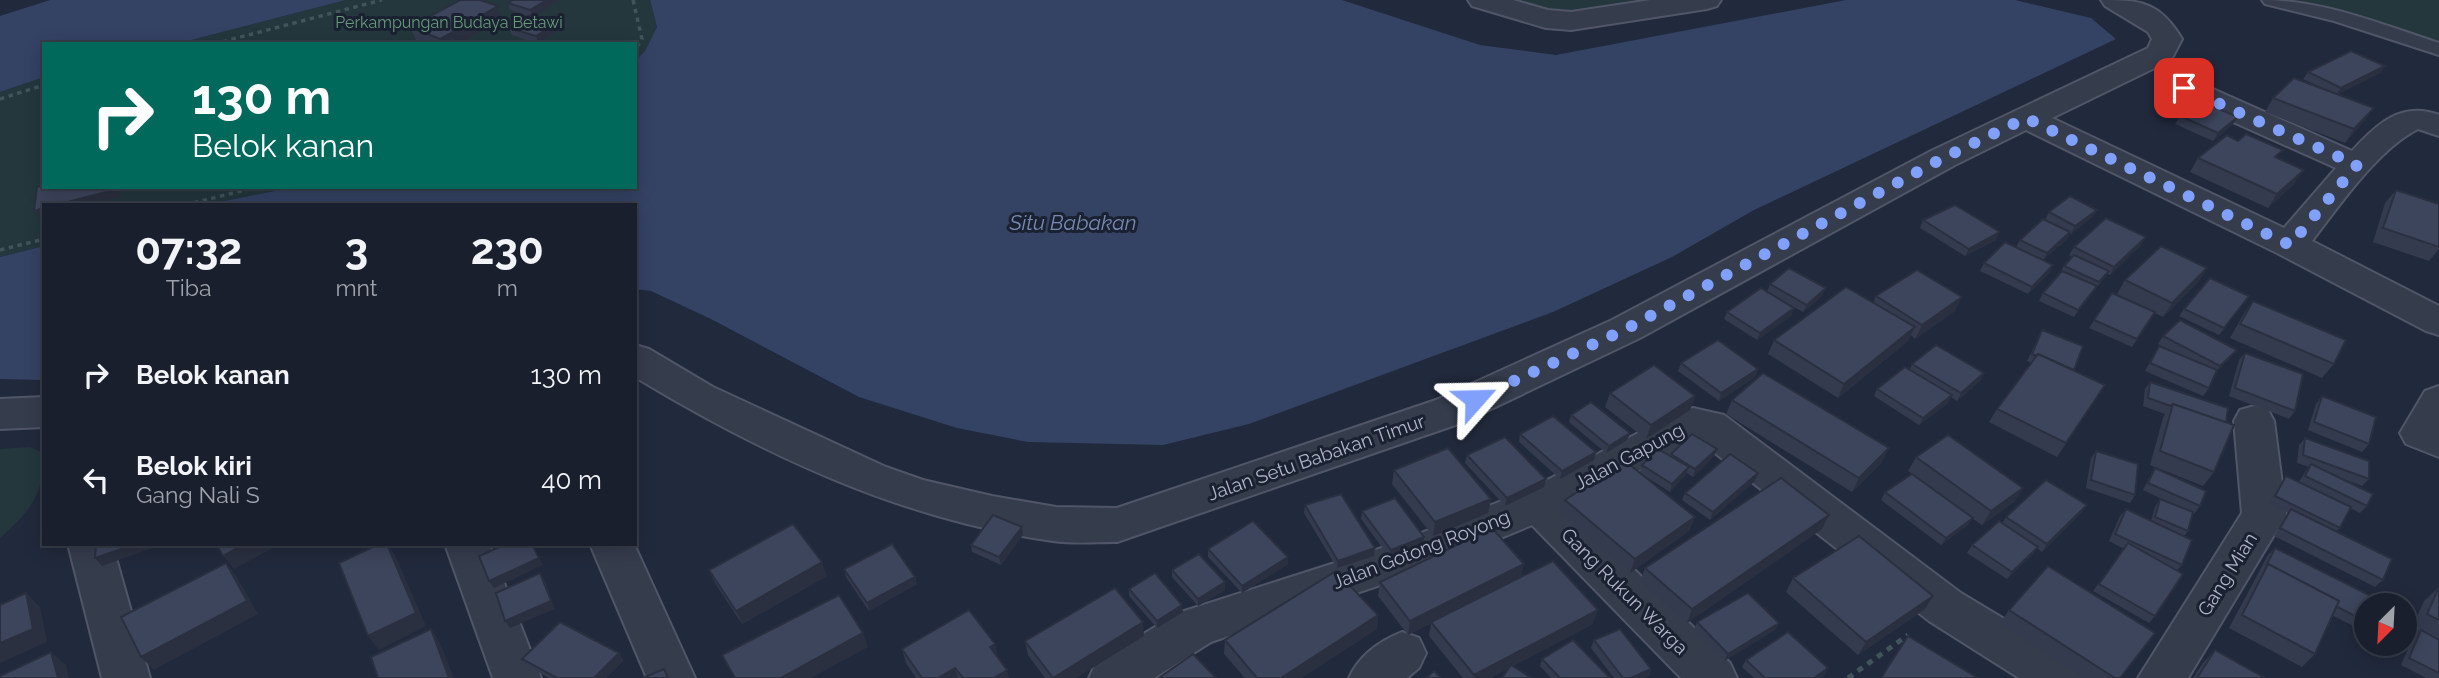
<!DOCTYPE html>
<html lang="id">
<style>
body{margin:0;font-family:Raleway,sans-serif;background:#262c39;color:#f1f3f6;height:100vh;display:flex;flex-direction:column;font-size:26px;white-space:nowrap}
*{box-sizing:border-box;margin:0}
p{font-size:23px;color:#9fa2aa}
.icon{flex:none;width:38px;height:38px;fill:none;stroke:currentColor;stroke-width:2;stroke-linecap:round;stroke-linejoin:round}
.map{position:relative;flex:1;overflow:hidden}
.drawer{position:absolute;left:42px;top:203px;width:595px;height:343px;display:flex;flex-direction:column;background:#191f2d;border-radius:0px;box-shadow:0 4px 18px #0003,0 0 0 2px #373d49}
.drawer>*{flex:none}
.guide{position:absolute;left:42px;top:42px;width:595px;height:147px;border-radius:0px;box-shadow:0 4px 18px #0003,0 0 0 2px #373d49;background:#00695c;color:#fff;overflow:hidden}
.needle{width:46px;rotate:204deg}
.tools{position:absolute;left:2354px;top:593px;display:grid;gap:14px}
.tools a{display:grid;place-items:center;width:63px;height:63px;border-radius:50%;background:#191f2d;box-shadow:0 4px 18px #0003,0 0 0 2px #373d49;font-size:35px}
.pin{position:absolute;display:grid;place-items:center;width:60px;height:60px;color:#fff;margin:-30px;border-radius:14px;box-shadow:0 4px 10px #0006}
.me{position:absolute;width:77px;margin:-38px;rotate:65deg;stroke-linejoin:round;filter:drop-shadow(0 0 5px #0008)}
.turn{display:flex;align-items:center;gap:24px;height:147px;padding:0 35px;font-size:32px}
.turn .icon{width:91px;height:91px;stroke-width:2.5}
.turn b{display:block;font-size:49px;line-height:60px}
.eta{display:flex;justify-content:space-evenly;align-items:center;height:119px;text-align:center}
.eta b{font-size:42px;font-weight:700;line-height:49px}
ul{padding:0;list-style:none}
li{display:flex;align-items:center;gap:21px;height:105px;padding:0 35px}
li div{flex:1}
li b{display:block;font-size:26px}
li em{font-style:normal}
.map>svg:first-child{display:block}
</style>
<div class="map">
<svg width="2439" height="678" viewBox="0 0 2439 678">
<rect width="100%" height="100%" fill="#21293c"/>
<!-- green -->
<g fill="#23373d">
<polygon points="346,0 650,0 657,27 645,51 635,61 635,44 176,44"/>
<path d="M1508 0H1666C1603 12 1571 21 1508 0Z"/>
<polygon points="2284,0 2439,0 2439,46"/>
<polygon points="44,77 44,187 295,187 204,205 44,205 44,246 0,257 0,92"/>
<path d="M30 447 44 453C44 495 30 511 0 538V449Z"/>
</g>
<!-- water -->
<g fill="#344264">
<polygon points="50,0 346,0 176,44 44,44 44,77 0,92 0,16"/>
<polygon points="650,0 1342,0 1480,45 1556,55 1846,0 2015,0 2091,18 2116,39 1754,210 1672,257 1553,312 1249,424 1163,445 1028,442 957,428 859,397 711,319 651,291 635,289 635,205 204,205 295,187 635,187 635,61 645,51 657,27"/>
<polygon points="44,246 44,380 0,379 0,257"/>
</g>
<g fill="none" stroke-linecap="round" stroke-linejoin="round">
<!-- service casing -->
<g stroke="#505667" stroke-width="4">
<path id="service" d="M2262 0C2323 0 2381 24 2439 43V55L2334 21 2265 4Z"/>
</g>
<!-- minor casing -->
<g stroke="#505667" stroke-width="4">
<g id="minor">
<polygon points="1468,0 1513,0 1548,10 1571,12 1651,0 1721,0 1717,6 1707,9 1571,30 1546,28 1472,6"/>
<path d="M2101 0C2141 0 2160 2 2182 39L2171 60 2052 118 2284 228 2336 168 2173 95 2168 88 2173 81 2184 79 2195 81 2352 151C2377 124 2401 101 2439 115V136L2418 129C2377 150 2340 205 2312 241L2439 306V335L2426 331 2277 253 2026 130 1955 165 1640 338 1464 422 1117 542C1096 542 1074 544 1053 541 903 520 764 455 635 377V345L649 349 713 387 886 467 923 480 992 496 1056 507 1117 508 1436 400 1612 320 1931 151 2148 48 2152 39 2148 32 2105 6Z"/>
<polygon points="2439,386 2439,457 2406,444 2400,433 2425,391"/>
<polygon points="44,397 44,427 0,429 0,399"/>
<polygon points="2254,406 2268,410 2274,421 2286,515 2188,678 2138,678 2242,513 2234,421 2240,410"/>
<polygon points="1693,408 1724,415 1961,593 2077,663 2084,678 2019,678 1929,621 1697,439 1570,507 1730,663 1737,678 1681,678 1532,525 1419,572 1211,642 1154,678 1089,678 1096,663 1178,613 1391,545 1524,492 1679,412"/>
<polygon points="68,544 112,544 150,678 102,678"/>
<polygon points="445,544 489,544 541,678 493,678"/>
<polygon points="590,544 634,544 695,678 647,678"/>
<path d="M1402 632 1419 638 1426 653 1419 668 1407 678H1349C1359 656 1379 641 1402 632Z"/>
</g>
</g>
<!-- path-far1 -->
<g stroke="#41545a" stroke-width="3.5" stroke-dasharray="4.5 4.5" stroke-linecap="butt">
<polyline points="633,0 642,39 635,50"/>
<polyline points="214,44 382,0"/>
<polyline points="0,99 44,85"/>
<polyline points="185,205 257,187"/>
<polyline points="0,250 44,239"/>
</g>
<!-- path -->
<polyline stroke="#41545a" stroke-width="5" stroke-dasharray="6 6" stroke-linecap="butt" points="1848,678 1908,635"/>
<!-- service -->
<use href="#service" fill="#353c4c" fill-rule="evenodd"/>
<!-- minor -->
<use href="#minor" fill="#353c4c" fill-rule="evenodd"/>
</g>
<!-- wall -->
<g fill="#343b4f">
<polygon points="560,0 534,16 557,23 559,30 538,44 512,35 509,28 528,16 510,10 508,3"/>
<polygon points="503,19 460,44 425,44 416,40 410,27"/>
<polygon points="2385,66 2380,73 2338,94 2374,108 2364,121 2345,143 2265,112 2273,98 2324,89 2303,79 2308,72"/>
<polygon points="2180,116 2233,124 2213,141 2175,124"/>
<polygon points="2198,158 2278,158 2294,184 2268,208 2190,172"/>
<polygon points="2396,190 2439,204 2439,249 2429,261 2373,242 2385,203"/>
<polygon points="2097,210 2092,217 2071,234 2070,233 2066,240 2043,260 2016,247 2020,240 2045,220 2049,212"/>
<polygon points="1923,220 1996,240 1965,256 1920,228"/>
<polygon points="2142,244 2110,275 2107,274 2074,317 2039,301 2043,293 2060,273 2064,266 2073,257 2069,255 2074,247"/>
<polygon points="1984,263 2053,265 2049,273 2028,294 1980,271"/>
<polygon points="2207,268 2198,282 2163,317 2155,313 2132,347 2089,328 2112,293 2140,306 2117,294 2125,280"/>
<polygon points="1770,284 1822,296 1803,312 1767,292"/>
<polygon points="1876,296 1955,311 1915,339 1911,335 1908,341 1838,398 1768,354 1774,340 1873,303"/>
<polygon points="2253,301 2334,364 2322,378 2230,338 2243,315"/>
<polygon points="2244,303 2219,335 2179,316 2184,309"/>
<polygon points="1794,308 1791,316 1757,340 1724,319 1727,312"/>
<polygon points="2042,330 2074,371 2105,385 2057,457 1989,422 1997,409 2031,363 2027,361"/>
<polygon points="2163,336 2237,350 2231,357 2216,372 2209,388 2203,396 2145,371 2159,346 2173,352 2158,344"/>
<polygon points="2245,353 2295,411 2289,419 2229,396 2239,360"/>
<polygon points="1681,363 1758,369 1755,377 1719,401 1678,371"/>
<polygon points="1912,364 1984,373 1980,381 1957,401 1951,397 1948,403 1919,425 1874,396 1877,389 1910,369"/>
<polygon points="2150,382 2228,408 2214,472 2203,486 2150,465 2163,418 2165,414 2143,406 2145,389"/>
<polygon points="1610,393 1695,396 1690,410 1646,439 1605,407"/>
<polygon points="2322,396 2369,444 2362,452 2308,430 2316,404"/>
<polygon points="1732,400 1882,462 1852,492 1726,414"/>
<polygon points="1571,415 1630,433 1627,440 1606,453 1569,422"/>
<polygon points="1520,434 1596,452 1594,460 1560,479 1519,442"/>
<polygon points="2305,438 2369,479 2362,486 2343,479 2367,506 2360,513 2350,508 2340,528 2336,531 2383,580 2375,587 2274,536 2284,517 2288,513 2269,503 2280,484 2286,476 2299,482 2305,472 2309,467 2297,463 2299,445"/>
<polygon points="1717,449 1714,456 1693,477 1687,473 1670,492 1640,473 1642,465 1671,456 1671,454"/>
<polygon points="2096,451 2135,495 2130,503 2086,488 2091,458"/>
<polygon points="1467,455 1544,487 1505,506 1465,463"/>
<polygon points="1916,457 2023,488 2014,502 1982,525 1972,518 1968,525 1941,545 1881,500 1885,492 1912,474 1908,471"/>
<polygon points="2155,468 2200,506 2194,514 2193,513 2188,531 2184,536 2182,565 2177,570 2155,616 2149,623 2093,591 2124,549 2109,541 2120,516 2126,509 2151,521 2155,507 2160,499 2175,505 2143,490 2150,476"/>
<polygon points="1394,470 1491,499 1488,513 1433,536 1392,484"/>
<polygon points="1755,481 1710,520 1682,500 1685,493"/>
<polygon points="1565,500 1695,517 1689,531 1630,573 1561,514"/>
<polygon points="1305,505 1374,556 1337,568 1304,513"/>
<polygon points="2087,505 2081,513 2042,552 2037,548 2033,554 2007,579 1967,553 1972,545 2002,524 2006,517"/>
<polygon points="1362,511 1424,537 1423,544 1390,558 1361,519"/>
<polygon points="1022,527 1023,535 1001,565 972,552 971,545"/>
<polygon points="1822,529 1687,623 1640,581 1645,568"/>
<polygon points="2275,548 2364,621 2357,628 2332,615 2315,654 2302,667 2229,628 2268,555"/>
<polygon points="1208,549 1288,557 1288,564 1242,593 1208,557"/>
<polygon points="844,569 915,577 917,584 869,611 846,577"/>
<polygon points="709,570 827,576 742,624 715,583"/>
<polygon points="1172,570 1225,590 1198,606 1172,577"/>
<polygon points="1521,577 1593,624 1490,678 1463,678 1429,636 1431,623 1408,635 1378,596 1380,582"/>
<polygon points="1793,578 1933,596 1925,609 1858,655 1786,592"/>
<polygon points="2439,587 2439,678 2426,678 2401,665 2413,637 2419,631 2412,628 2424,601"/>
<polygon points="1129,589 1183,612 1157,628 1129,596"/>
<polygon points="2009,610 2120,678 2083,678 2000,623"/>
<polygon points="1378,615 1377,629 1301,678 1245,678 1224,654 1225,640"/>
<polygon points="1697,622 1779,623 1775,630 1724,661 1694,630"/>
<polygon points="1144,636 1076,678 1045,678 1028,655 1025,641"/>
<polygon points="1594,640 1651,669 1649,676 1644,678 1614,678 1591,648"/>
<polygon points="902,649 998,657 1009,678 916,678 906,663"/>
<polygon points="2215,650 2265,678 2193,678 2203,663"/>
<polygon points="619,653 623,661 606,678 549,678 527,666 522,659"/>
<polygon points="1542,659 1610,678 1551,678 1540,666"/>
<polygon points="1746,660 1824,676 1820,678 1754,678 1742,667"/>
</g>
<!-- shaded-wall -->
<g fill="#2b3040">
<polygon points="547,0 560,0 533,17 530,10"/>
<polygon points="498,6 503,19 460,44 442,44 440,39"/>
<polygon points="557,23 559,30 538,44 536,36"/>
<polygon points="2385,66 2380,73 2336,95 2341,88"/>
<polygon points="2374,108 2364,121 2345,143 2354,129"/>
<polygon points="2238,117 2233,124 2213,141 2218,133"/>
<polygon points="2304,170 2294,184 2268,208 2277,194"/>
<polygon points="114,187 120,187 120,197 91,205 56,205"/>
<polygon points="44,208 44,217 40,218 34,211"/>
<polygon points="2097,210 2092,217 2071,234 2075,226"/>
<polygon points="2000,232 1996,240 1965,256 1969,249"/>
<polygon points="2070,232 2066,240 2043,260 2047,253"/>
<polygon points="2146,237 2142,244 2110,275 2114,267"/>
<polygon points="2053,265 2049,273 2028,294 2032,287"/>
<polygon points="2207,268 2198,282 2163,317 2172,303"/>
<polygon points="2109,271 2104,279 2074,317 2078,310"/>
<polygon points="1826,288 1822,296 1803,312 1807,305"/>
<polygon points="1962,297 1955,311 1915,339 1922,325"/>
<polygon points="1794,308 1791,316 1757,340 1760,333"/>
<polygon points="1915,327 1908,341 1838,398 1844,384"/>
<polygon points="2237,350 2231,357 2214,374 2220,366"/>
<polygon points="1758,369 1755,377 1719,401 1721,393"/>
<polygon points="1984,373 1980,381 1957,401 1961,393"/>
<polygon points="1952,395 1948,403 1919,425 1923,418"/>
<polygon points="1695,396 1690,410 1646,439 1651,425"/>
<polygon points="1630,433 1627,440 1606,453 1609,446"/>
<polygon points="1889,448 1882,462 1852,492 1859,478"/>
<polygon points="1717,449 1714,456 1693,477 1695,469"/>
<polygon points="1596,452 1594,460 1560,479 1562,471"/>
<polygon points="1689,467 1686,475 1670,492 1672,484"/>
<polygon points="1758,473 1755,481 1710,520 1713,512"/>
<polygon points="1546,479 1544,487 1505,506 1507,498"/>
<polygon points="2023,488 2014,502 1982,525 1991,511"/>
<polygon points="1491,499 1488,513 1433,536 1435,522"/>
<polygon points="2087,505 2081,513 2042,552 2047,544"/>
<polygon points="1829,515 1822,529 1687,623 1692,609"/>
<polygon points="1695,517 1689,531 1630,573 1635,559"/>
<polygon points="1973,518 1968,525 1941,545 1946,538"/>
<polygon points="1022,527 1023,535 1001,565 999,557"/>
<polygon points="1424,537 1423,544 1390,558 1391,550"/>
<polygon points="136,544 164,544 102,566 95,558"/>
<polygon points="244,544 281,544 234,569 223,556"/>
<polygon points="387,544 395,555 426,626 379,650 368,636"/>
<polygon points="532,544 543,565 494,588 489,581"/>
<polygon points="2038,547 2033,554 2007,579 2012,572"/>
<polygon points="1375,548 1374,556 1337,568 1338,561"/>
<polygon points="1288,557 1288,564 1242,593 1242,586"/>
<polygon points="822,562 827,576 742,624 736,611"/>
<polygon points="226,563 237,577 258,614 154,670 141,657"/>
<polygon points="1524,564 1521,578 1408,635 1410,621"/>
<polygon points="540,573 545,581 555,609 510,628 505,621"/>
<polygon points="915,577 917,584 869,611 867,603"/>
<polygon points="1225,582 1225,590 1198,606 1198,599"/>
<polygon points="26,593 40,607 47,642 0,663 0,643"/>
<polygon points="1933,596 1925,609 1858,655 1866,642"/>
<polygon points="1182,605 1183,612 1157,628 1157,621"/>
<polygon points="1598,610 1593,624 1490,678 1474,678 1474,675"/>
<polygon points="1378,615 1377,629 1301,678 1281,678"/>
<polygon points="1143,622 1144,636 1076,678 1053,678"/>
<polygon points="1779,623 1775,630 1724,661 1728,654"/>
<polygon points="431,629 440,643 454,678 449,678"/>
<polygon points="863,633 868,647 811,678 781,678"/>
<polygon points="995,644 998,657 990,647"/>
<polygon points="51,652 66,665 69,678 58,678"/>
<polygon points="619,653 623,661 606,678 594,678"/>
<polygon points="955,668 958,678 938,678"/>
<polygon points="1828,668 1824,676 1820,678 1814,678"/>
<polygon points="1651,669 1649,676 1644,678 1631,678"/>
<polygon points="1007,670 1009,678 994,678"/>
</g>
<!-- building -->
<g fill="#3d455c" stroke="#2b3040" stroke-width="2">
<polygon points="460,0 480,0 498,6 440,39 410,27"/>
<polygon points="513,0 547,0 530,10 508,3"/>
<polygon points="530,15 557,23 536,36 509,28"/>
<polygon points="2351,51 2385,66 2341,88 2308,72"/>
<polygon points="2294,78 2374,108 2354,129 2273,98"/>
<polygon points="2200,101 2238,117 2218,133 2180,116"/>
<polygon points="2246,134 2283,150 2275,157 2304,170 2277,194 2198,158 2227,135 2238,141"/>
<polygon points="44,185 44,187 114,187 114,190 56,205 44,205 44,208 34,211 37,187"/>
<polygon points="2396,190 2439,204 2439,247 2383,228"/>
<polygon points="2070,196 2097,210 2075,226 2049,212"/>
<polygon points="1955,205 2000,232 1969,249 1923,220"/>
<polygon points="2106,218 2146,237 2114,267 2074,247"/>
<polygon points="2043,219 2070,232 2047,253 2020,240"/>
<polygon points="2005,242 2053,265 2032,287 1984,263"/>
<polygon points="2161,246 2207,268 2172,303 2125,280"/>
<polygon points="2074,255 2109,271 2099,282 2064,266"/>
<polygon points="1789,268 1826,288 1807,305 1770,284"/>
<polygon points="1917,270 1962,297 1922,325 1876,296"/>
<polygon points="2062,271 2097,286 2078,310 2043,293"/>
<polygon points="2210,278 2249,296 2224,328 2184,309"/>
<polygon points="1846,287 1915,327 1844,384 1774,340"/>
<polygon points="1761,288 1794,308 1760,333 1727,312"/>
<polygon points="2112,293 2155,312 2137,339 2094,320"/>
<polygon points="2253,301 2346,340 2334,364 2240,324"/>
<polygon points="2180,320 2237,350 2220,366 2163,336"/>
<polygon points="2042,330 2083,346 2074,370 2038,354 2037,356 2032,354"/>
<polygon points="1718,340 1758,369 1721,393 1681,363"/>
<polygon points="1936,345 1984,373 1961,393 1912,364"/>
<polygon points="2159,346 2217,370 2209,388 2150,363"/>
<polygon points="2245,353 2303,374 2295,411 2235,388"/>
<polygon points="2038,354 2105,385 2066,443 1997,409"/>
<polygon points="1654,365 1695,396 1651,425 1610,393"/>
<polygon points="1905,367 1952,395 1923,418 1877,389"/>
<polygon points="1763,373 1889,448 1859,478 1732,400"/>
<polygon points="2150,382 2228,408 2226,423 2173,404 2171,406 2148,398"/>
<polygon points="2322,396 2376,417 2369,444 2314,422"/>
<polygon points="1591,402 1630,433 1609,446 1571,415"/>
<polygon points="2173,404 2234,425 2214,472 2160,451"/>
<polygon points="1553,416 1596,452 1562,471 1520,434"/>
<polygon points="1692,434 1717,449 1695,469 1671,454"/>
<polygon points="1948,435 2023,488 1991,511 1916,457"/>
<polygon points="1505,437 1546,479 1507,498 1467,455"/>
<polygon points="2305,438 2369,461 2369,479 2303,455"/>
<polygon points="1448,448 1491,499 1435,522 1394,470"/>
<polygon points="1658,449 1689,467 1672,484 1642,465"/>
<polygon points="2096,451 2138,464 2135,495 2091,480"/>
<polygon points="1730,454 1758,473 1713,512 1685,493"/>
<polygon points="1625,461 1695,517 1635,559 1565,500"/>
<polygon points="2311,464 2373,494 2367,506 2305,476"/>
<polygon points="2155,468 2206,491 2200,506 2148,483"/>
<polygon points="1912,474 1973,518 1946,538 1885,492"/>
<polygon points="2286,476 2351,507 2340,528 2275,496"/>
<polygon points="1781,478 1829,515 1692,609 1645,568"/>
<polygon points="2046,480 2087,505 2047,544 2006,517"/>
<polygon points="1341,494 1375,548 1338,561 1305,505"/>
<polygon points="1395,498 1424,537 1391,550 1362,511"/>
<polygon points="2160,499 2193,512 2188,531 2155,517"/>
<polygon points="2126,509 2192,540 2182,565 2115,534"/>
<polygon points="2291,509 2392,559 2383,580 2280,528"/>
<polygon points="993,515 1022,527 999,557 971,545"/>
<polygon points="1253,521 1288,557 1242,586 1208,549"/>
<polygon points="1999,521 2038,547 2012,572 1972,545"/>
<polygon points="793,524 822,562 736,611 709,570"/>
<polygon points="1492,528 1524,564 1410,621 1380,582"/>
<polygon points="1859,536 1933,596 1866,642 1793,578"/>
<polygon points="2128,543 2183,574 2155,616 2099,584"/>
<polygon points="96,544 136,544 95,558"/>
<polygon points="216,544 244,544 223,556"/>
<polygon points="379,544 387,544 416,613 368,636 339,563"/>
<polygon points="506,544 532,544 539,558 489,581 479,556"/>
<polygon points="892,544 915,577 867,603 844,569"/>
<polygon points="2275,548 2375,598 2371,606 2366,606 2366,617 2364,621 2336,606 2339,601 2268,564 2266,566"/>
<polygon points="1199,554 1225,582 1198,599 1172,570"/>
<polygon points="1553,561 1598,610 1474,675 1431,622"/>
<polygon points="226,563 247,601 141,657 121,617"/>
<polygon points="2268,564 2339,601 2315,654 2242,615"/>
<polygon points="2048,566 2155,633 2120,678 2115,678 2009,610"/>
<polygon points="1336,571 1378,615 1281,678 1257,678 1225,640"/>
<polygon points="540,573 551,601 505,621 496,593"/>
<polygon points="1155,573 1182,605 1157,621 1129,589"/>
<polygon points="2439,587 2439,620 2427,614"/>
<polygon points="1115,588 1143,622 1053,678 1025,641"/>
<polygon points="26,593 33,629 0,643 0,605"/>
<polygon points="1748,593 1779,623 1728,654 1697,622"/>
<polygon points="839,595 863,633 781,678 735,678 722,655"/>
<polygon points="969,610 995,644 990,647 1007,670 994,678 963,678 955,668 938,678 922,678 902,649"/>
<polygon points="560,622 619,653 594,678 557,678 522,659"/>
<polygon points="431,629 449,678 378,678 371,657"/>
<polygon points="1620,629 1651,669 1631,678 1623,678 1594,640"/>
<polygon points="2421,630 2439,640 2439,673 2409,658"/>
<polygon points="1788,632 1828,668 1814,678 1765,678 1746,660"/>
<polygon points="1908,636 1978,678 1881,678"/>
<polygon points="1573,640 1610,678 1560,678 1542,659"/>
<polygon points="2215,650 2265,678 2197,678"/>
<polygon points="51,652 58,678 0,678 0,676"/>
<polygon points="1193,654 1216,678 1159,678"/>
<polygon points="1511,665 1532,678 1502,678"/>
<polygon points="664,669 668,678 643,678"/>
<polygon points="1434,671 1441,678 1426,678"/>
</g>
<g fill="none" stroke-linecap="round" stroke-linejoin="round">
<!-- route -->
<polyline stroke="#81a0fc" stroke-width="12" stroke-dasharray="0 21.6" points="1475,399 1626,329 1943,158 2026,118 2290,245 2357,165 2184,88"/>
</g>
<g text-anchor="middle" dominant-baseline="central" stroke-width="6" stroke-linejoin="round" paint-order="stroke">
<!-- far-park labels -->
<g font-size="16" fill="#669a79" stroke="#1a2131">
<text x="449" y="22">Perkampungan Budaya Betawi</text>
</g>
<!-- street labels -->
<g font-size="19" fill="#b0b6c8" stroke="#1a2131">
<text transform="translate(1629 456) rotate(-28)">Jalan Gapung</text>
<text transform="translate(1316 457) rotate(-19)">Jalan Setu Babakan Timur</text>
<text transform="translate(1421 549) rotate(-21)">Jalan Gotong Royong</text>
<text transform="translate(2227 574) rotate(-58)">Gang Mian</text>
<text transform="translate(1625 591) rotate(45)">Gang Rukun Warga</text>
</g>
<!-- water labels -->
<g font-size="21" font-style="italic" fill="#7788b1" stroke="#1a2131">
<text x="1073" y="222">Situ Babakan</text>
</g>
</g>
</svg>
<div class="tools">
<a><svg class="needle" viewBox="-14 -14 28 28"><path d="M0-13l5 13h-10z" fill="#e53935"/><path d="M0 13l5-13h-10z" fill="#9fa2aa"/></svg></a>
</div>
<div class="pin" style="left:2184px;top:88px;background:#d93025"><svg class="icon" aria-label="arrive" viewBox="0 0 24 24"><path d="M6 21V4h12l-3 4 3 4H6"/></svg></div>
<svg class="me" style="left:1475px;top:399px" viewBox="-20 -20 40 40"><path d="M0-17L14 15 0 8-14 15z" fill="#81a0fc" stroke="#fff" stroke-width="4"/></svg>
<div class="guide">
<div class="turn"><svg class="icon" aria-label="right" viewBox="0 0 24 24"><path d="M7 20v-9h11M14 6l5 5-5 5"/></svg><div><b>130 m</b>Belok kanan</div></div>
</div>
<section class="drawer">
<div class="eta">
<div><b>07:32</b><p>Tiba</p></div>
<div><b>3</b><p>mnt</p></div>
<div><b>230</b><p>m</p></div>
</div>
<ul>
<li><svg class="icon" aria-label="right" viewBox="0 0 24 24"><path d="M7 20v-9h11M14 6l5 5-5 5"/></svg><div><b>Belok kanan</b></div><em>130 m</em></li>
<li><svg class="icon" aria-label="left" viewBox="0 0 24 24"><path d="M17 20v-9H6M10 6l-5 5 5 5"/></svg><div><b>Belok kiri</b><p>Gang Nali S</p></div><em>40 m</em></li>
</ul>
</section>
</div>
